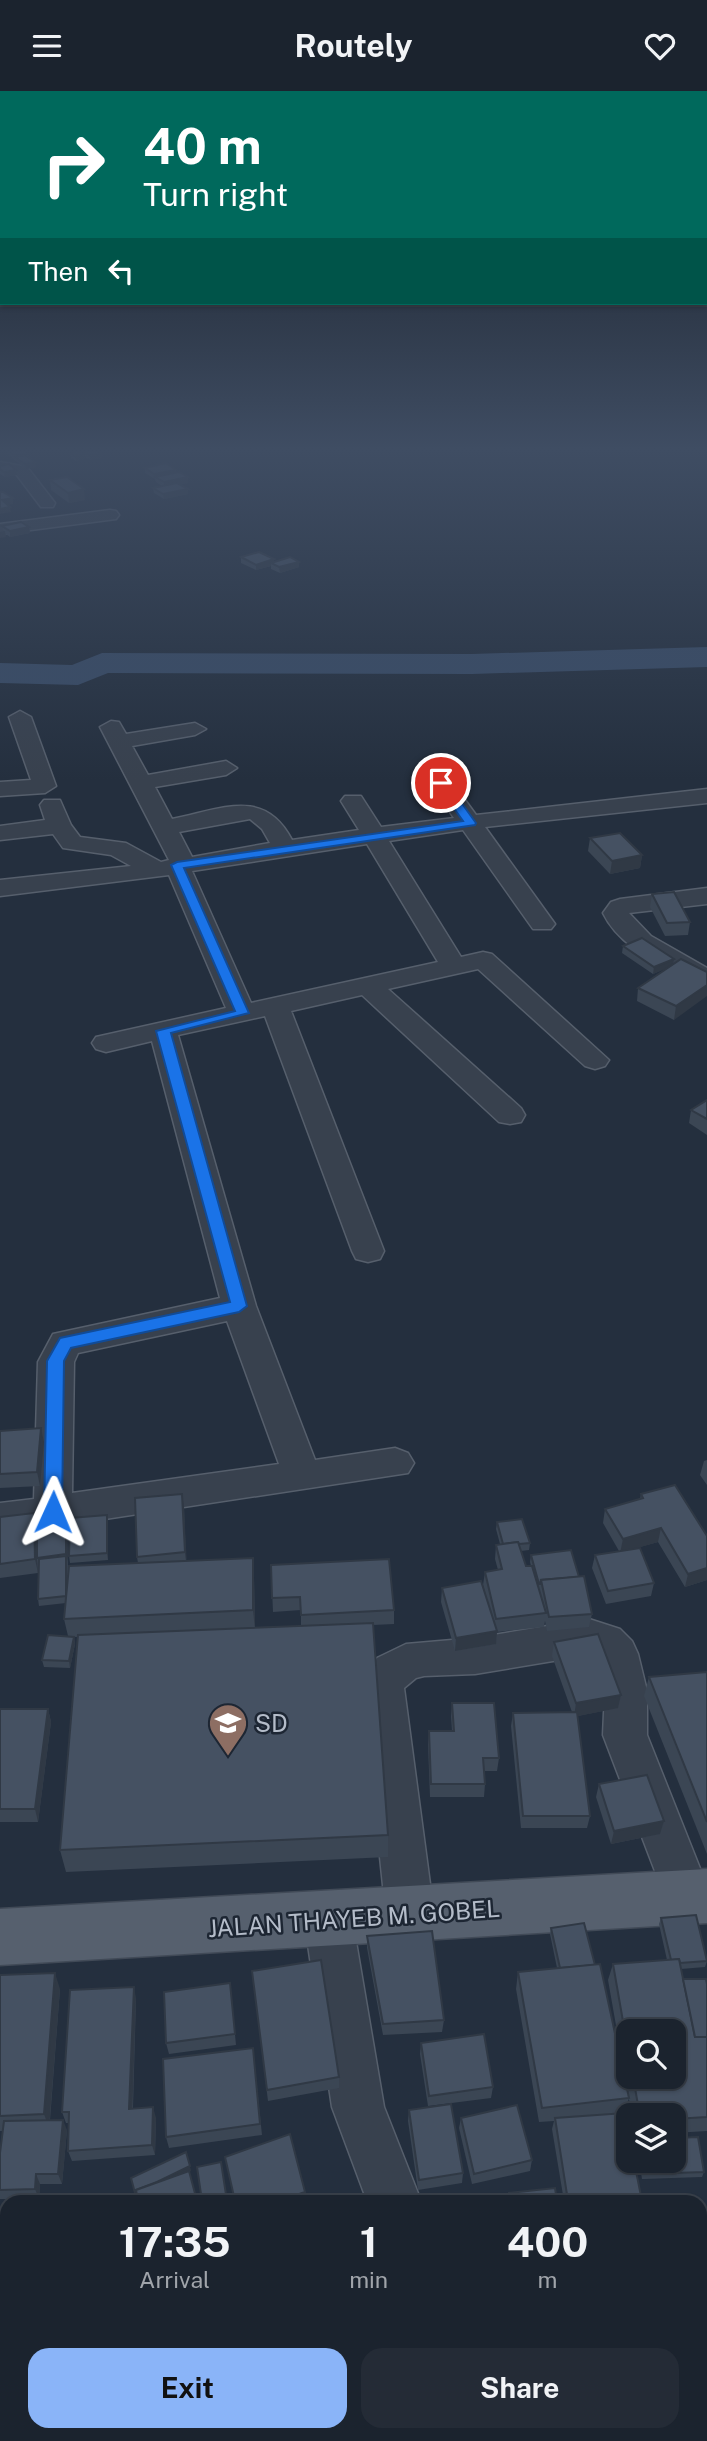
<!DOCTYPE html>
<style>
body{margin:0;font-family:"Public Sans",sans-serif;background:#242b36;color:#f1f3f6;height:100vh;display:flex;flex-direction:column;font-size:26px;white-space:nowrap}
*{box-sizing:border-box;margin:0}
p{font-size:23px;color:#a0a4aa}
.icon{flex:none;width:38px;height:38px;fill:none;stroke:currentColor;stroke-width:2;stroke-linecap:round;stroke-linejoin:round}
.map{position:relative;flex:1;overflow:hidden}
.side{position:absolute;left:0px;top:2104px;width:707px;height:247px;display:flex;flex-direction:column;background:#1b232e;border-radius:21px 21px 0 0;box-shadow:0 2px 5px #0004,0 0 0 2px #39404a}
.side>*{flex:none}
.top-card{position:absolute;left:0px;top:0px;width:707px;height:214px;box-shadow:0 2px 5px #0004,0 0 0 2px #39404a;background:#00695c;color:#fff;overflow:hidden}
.buttons{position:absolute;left:616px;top:1928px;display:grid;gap:14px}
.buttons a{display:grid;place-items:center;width:70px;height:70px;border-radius:14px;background:#1b232e;box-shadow:0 2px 5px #0004,0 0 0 2px #39404a;font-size:35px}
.pin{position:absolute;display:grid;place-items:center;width:60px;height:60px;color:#fff;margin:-30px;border:4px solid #fff;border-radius:50%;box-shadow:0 2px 7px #0007}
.me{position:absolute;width:77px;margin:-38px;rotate:1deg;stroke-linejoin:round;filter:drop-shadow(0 0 5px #0008)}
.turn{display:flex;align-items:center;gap:24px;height:147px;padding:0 28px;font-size:32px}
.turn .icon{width:91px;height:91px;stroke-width:2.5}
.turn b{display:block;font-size:49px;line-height:60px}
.then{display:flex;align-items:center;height:66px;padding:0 28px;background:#0003;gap:14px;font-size:26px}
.eta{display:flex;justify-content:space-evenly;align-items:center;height:119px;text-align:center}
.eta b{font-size:42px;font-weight:700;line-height:49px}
.primary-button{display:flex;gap:14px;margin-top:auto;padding:14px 28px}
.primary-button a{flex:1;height:80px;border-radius:21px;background:#8ab4f8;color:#111;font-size:28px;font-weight:700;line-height:80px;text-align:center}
.primary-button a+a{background:#242b36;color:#f1f3f6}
header{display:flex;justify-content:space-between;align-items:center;height:91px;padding:0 28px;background:#1b232e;font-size:32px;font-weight:700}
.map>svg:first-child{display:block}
</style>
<header><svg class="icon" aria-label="menu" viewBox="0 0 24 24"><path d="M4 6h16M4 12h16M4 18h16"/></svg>Routely<svg class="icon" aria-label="heart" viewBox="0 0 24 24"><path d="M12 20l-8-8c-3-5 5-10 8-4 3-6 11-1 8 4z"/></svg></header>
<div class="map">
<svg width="707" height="2350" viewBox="0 0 707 2350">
<rect width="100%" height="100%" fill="#242f3e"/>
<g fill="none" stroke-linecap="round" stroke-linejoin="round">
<!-- river -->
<polygon fill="#394c67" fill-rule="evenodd" points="707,556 707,576 472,583 108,582 78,594 0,592 0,572 72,574 102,562 472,563"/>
<!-- minor casing -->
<g stroke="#565f6c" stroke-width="3">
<g id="minor">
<polygon points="0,371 27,376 55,412 53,416 41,416 16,383 0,381"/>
<polygon points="110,419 116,420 119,424 116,428 0,443 0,433"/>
<polygon points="20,620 31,626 56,695 45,702 0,705 0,691 31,689 9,626"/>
<path d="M111 630 119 631 126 643 195 632 206 638 195 644 132 655 148 684 226 670 237 677 226 684 155 696 172 728C220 719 264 695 292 749L359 739 341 710 345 705H361L381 736 454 727 430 692 441 685 449 687 476 724 707 698V712L485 736 555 833 551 838H533L463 739 389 750 461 866 483 861 492 863 609 969 605 975 595 978 585 975 478 878 388 898 521 1017 525 1024 521 1031 510 1033 499 1031 362 904 291 920 384 1160 380 1168 368 1171 356 1168 352 1160 265 925 178 944 256 1215 315 1369 395 1357 408 1362 414 1372 408 1382 0 1444V1412L34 1408 38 1271 53 1243 220 1207 152 950 106 961 96 958 92 952 96 946 226 917 169 784 0 805V789L131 775 111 764 63 757 53 743 0 749V735L45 729 40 714 44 709H60L71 734 80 746 126 752 161 771 169 769 100 636ZM250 728 262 738 270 752 192 766 179 741ZM367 753 438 871 251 912 192 780ZM227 1230 279 1373 72 1402 74 1271 78 1262Z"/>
<path d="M707 797V813L629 822 651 845 707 877V896L697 894C664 874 621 859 603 822L611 811 620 808Z"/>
<polygon points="589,1528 620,1538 632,1550 638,1563 647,1600 647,1644 707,1795 705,1822 688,1829 671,1822 603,1644 605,1600 598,1572 589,1564 475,1583 424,1585 416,1587 404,1597 434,1823 427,1839 410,1846 393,1839 386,1823 362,1595 377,1567 406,1553 475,1547"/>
<polygon points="328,1804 345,1810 352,1827 384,2016 421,2110 367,2110 332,2016 304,1827 311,1810"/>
<polygon points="454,2343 516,2343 518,2350 457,2350"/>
</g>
</g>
<!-- major casing -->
<g stroke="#414a57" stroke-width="3">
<polygon id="major" points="707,1778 707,1832 0,1874 0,1818"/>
</g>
<!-- minor -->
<use href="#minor" fill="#38414e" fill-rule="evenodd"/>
<!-- major -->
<use href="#major" fill="#56606e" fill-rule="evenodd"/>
</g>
<!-- wall -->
<g fill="#3b4654" fill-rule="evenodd">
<polygon points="6,360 25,360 28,362 29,367 36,376 26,378 7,363"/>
<polygon points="71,360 98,360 101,362 102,367 90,369 85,366 85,368 76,370 71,367 70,361 73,361"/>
<polygon points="0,375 16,379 17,384 5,386 0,383"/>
<polygon points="145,377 176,379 176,382 188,386 188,392 180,393 188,403 164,408 154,402 153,397 162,395 156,391 155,388 145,382"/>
<polygon points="50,389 85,409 69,412 51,399"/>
<polygon points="2,435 29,436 30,442 10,446 6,443 6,446"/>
<polygon points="241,466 274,468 274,471 299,476 280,482 271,478 271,475 256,479 241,472"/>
<polygon points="590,747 642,764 640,777 610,783 588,760"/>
<polygon points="652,803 690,831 688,844 665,845 650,816"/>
<polygon points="623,855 674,868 673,874 707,881 674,929 637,910 638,897 669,876 653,883 622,862"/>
<polygon points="707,1009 707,1044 689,1032 691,1019"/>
<polygon points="41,1337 44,1351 40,1395 0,1397 0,1340"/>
<polygon points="707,1369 707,1394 700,1384 704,1370"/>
<polygon points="641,1403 707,1445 707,1489 685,1496 658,1451 636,1457 654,1492 651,1505 606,1513 592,1477 595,1464 619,1460 603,1432 605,1418 640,1408"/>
<polygon points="184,1416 186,1470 254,1486 255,1536 301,1535 301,1519 273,1521 271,1474 394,1519 394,1533 373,1534 388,1744 388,1766 66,1781 60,1759 78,1546 74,1546 75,1553 70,1577 44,1576 42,1569 68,1545 64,1528 66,1512 39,1515 38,1508 38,1482 0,1487 0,1426 34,1422 37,1431 66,1426 67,1433 68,1482 138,1472 137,1466"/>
<polygon points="108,1431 108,1469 70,1472 69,1465"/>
<polygon points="497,1431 530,1452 529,1459 521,1460 526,1475 531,1475 530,1471 531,1464 579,1486 592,1523 589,1536 547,1540 545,1530 544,1536 497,1541 496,1553 455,1560 441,1511 442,1497 486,1505 483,1494 485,1481 498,1479 495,1468 496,1454 500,1453 496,1438"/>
<polygon points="554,1551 621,1604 618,1617 577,1625 590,1725 587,1737 521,1737 511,1635 513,1622 572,1621 552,1565"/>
<polygon points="707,1581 707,1763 644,1605 649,1586"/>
<polygon points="452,1612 499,1667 497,1680 484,1680 485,1693 484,1706 430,1706 428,1653 429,1640 452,1640 451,1625"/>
<polygon points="0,1618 48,1618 51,1631 38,1731 0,1731"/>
<polygon points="599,1693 664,1730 660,1743 611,1753 596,1706"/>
<path d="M661 1827 707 1870 705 1876 681 1878 683 1888 707 1893V2040L674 2042V2025H632L608 1889 613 1873 667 1869 659 1833ZM628 1941 674 1986H628Z"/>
<polygon points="551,1837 629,2007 624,2022 642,2110 564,2110 552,2038 554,2030 539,2031 516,1898 518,1881 557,1877 550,1843"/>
<polygon points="367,1845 444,1929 442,1941 383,1944 367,1857"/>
<polygon points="252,1880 339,1986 339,1997 268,2010"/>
<polygon points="0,1884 60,1898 50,2029 67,2039 62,2093 40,2093 39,2108 0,2108 0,2062 3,2040 0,2040"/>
<polygon points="230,1892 236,1954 169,1963 166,1952"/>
<polygon points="136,1907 133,2017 156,2027 155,2064 72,2070 68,2060 69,2032 66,2032 62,2021"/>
<polygon points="421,1952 493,1996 491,2007 428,2015 420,1963"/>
<polygon points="253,1957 262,2044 169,2057 166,2046"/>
<polygon points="409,2019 463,2082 462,2092 418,2099 408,2030"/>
<polygon points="461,2027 532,2069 530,2080 472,2093 459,2037"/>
<polygon points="639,2070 674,2070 704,2081 702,2086 642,2088"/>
<polygon points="415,2343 456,2343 457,2348 456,2350 416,2350"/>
<polygon points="635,2343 690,2343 693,2350 638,2350"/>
</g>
<!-- shaded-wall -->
<g fill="#303945">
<polygon points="28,362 29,367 15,366 15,370 15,364"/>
<polygon points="101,362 102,367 90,369 89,364"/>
<polygon points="85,363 85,368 76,370 75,365"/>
<polygon points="35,371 36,376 26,378 25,373"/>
<polygon points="16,379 17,384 5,386 4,381"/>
<polygon points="176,379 176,384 155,386 155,388 154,383"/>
<polygon points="188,386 188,392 164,397 164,391"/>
<polygon points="84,398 85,409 69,412 68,402"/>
<polygon points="188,398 188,403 164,408 163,403"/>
<polygon points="13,407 13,413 3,415 2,409"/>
<polygon points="10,416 11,421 0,423 0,418"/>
<polygon points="29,436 30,442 10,446 10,440"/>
<polygon points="5,440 6,446 0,447 0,441"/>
<polygon points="274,468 274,474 271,472 271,475 256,479 256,474"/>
<polygon points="299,471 299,476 280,482 279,476"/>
<polygon points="642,764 640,777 610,783 612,770"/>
<polygon points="674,868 673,875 653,883 654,876"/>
<polygon points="707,894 707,905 674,929 676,915"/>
<polygon points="41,1337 44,1351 40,1395 37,1381"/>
<polygon points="182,1403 184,1416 187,1475 185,1461"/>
<polygon points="34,1422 38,1435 37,1467 38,1482 35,1468"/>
<polygon points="107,1424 108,1431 108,1469 107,1462"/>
<polygon points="66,1426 67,1433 68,1470 66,1463"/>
<polygon points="661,1437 658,1451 620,1462 623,1448"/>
<polygon points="253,1467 254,1486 255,1538 253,1519"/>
<polygon points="707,1477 707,1489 685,1496 688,1483"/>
<polygon points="497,1540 496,1553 455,1560 456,1547"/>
<polygon points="74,1546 75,1553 70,1577 69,1570"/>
<polygon points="621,1604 618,1617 574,1626 576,1612"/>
<polygon points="48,1618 51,1631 38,1731 35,1718"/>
<polygon points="664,1730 660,1743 611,1753 614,1740"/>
<polygon points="55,1882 60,1898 49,2037 44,2023"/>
<polygon points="134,1896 136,1907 132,2028 129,2018"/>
<polygon points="153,2016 156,2027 155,2064 152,2054"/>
<polygon points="63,2029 67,2039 62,2093 58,2083"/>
<polygon points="190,2075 191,2080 137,2107 135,2102"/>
<polygon points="36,2083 40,2093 39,2108 35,2098"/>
<polygon points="305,2101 306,2110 279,2110"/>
</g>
<!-- building -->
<g fill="#455162" stroke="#303945" stroke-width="2">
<polygon points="8,360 25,360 28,362 15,364"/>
<polygon points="79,360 85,363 75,365 70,361"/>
<polygon points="82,360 98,360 101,362 89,364"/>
<polygon points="25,364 35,371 25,373 15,366"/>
<polygon points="166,372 176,379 154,383 145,377"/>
<polygon points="9,373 16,379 4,381 0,378 0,375"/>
<polygon points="179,381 188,386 164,391 155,386"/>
<polygon points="67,386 84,398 68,402 50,389"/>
<polygon points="177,392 188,398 163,403 153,397"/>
<polygon points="0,401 3,401 13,407 2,409 10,416 0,418"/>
<polygon points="21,431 29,436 10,440 2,435"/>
<polygon points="259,461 274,468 256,474 241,466"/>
<polygon points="290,466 299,471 279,476 271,472"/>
<polygon points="620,742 642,764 612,770 590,747"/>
<polygon points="674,801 690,831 667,832 652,803"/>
<polygon points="642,847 674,868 654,876 623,855"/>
<polygon points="681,868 707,881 707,894 676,915 638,897"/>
<polygon points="707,1009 707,1028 691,1019"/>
<polygon points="41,1337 37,1381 0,1383 0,1340"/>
<polygon points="675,1394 707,1445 707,1477 688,1483 661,1437 623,1448 605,1418 643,1407 641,1403"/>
<polygon points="182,1403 185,1461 137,1466 135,1407"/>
<polygon points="34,1422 35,1468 0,1473 0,1426"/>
<polygon points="107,1424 107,1462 69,1465 70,1427"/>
<polygon points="66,1426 66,1463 37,1467 37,1429"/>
<polygon points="522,1428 530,1452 519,1453 518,1451 503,1453 497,1431"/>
<polygon points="518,1451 526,1475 532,1475 546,1522 496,1528 485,1481 502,1478 496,1454"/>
<polygon points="640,1457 654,1492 608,1500 595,1464"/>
<polygon points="571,1459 579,1486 541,1489 540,1493 539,1493 531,1464"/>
<polygon points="66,1465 66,1505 38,1508 39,1468"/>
<polygon points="253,1467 253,1519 64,1528 69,1475"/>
<polygon points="389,1468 394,1519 301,1524 300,1506 272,1507 271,1474"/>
<polygon points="584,1485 592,1523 549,1526 541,1489"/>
<polygon points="481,1490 497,1540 456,1547 442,1497"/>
<polygon points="373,1532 388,1744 60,1759 78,1544"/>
<polygon points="598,1543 621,1604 576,1612 554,1551"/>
<polygon points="48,1544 74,1546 69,1570 42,1569"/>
<polygon points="707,1581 707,1731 649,1586"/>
<polygon points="452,1612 494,1612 499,1667 483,1667 485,1693 431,1693 429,1640 454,1640"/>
<polygon points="0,1618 48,1618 35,1718 0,1718"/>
<polygon points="577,1621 590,1725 523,1725 513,1622"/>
<polygon points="647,1684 664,1730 614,1740 599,1693"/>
<polygon points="696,1824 707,1870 680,1872 679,1868 671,1869 661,1827"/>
<polygon points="584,1832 595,1874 560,1877 551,1837"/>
<polygon points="432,1840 444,1929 383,1933 367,1845"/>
<polygon points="679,1868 695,1946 707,1946 707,2026 674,2028 674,2025 640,2025 633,1986 674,1986 674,1941 628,1941 628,1959 613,1873"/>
<polygon points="321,1869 339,1986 267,1999 252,1880"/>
<polygon points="600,1873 629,2007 542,2017 518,1881"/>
<polygon points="55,1882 44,2023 0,2025 0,1884"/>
<polygon points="683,1888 706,1888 707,1893 707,1946 695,1946"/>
<polygon points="230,1892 235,1943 166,1952 164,1901"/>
<polygon points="134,1896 129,2018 153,2016 152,2054 68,2060 69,2021 62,2021 70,1899"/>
<polygon points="484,1943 493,1996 429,2005 421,1952"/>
<polygon points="253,1957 260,2033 166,2046 163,1968"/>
<polygon points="451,2013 463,2082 419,2089 409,2019"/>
<polygon points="517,2014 532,2069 474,2083 461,2027"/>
<polygon points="625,2022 628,2039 628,2070 634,2070 642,2110 568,2110 555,2027"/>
<polygon points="63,2029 58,2083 36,2083 35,2098 0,2099 0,2062 4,2030"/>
<polygon points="290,2043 305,2101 279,2110 235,2110 225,2066"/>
<polygon points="698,2046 704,2081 644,2083 642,2070 674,2070 674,2047"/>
<polygon points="186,2061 190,2075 157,2091 136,2099 136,2101 135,2102 131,2087"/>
<polygon points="221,2071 227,2110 202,2110 197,2076"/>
<polygon points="189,2080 197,2110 138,2110 136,2099"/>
<polygon points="555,2097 557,2110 510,2110 509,2102"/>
<polygon points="73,2105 75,2110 61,2110"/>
<polygon points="125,2105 128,2110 119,2110"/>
<polygon points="24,2343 157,2343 159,2350 26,2350"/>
<polygon points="296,2343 341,2343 343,2350 282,2350 282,2349"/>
<polygon points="416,2343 456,2343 457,2348 417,2348"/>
<polygon points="573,2343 624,2343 625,2350 574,2350"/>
<polygon points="642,2343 690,2343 693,2350 644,2350"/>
</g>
<!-- sky -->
<linearGradient id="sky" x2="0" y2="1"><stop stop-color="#141a22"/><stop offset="0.52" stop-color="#3f4d63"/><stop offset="1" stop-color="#3f4d63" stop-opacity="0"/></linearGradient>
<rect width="707" height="689" fill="url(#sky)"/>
<!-- route -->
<polygon fill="#1a73e8" stroke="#114b97" stroke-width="2" points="437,689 445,689 476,732 475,734 184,777 249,922 171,942 247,1215 239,1221 71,1257 64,1270 62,1421 53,1428 46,1426 44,1421 47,1270 60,1247 230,1211 156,940 235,920 171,774 177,771 463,730 436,692"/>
<!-- icons -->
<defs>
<g id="university-pin" transform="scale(2.0125)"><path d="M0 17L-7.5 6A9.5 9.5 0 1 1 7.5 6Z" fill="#8d6e63" stroke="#1d2633"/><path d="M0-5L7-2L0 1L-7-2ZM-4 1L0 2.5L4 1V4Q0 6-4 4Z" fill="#fff"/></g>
</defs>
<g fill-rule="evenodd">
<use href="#university-pin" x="228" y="1632"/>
</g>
<g text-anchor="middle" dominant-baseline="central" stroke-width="5" stroke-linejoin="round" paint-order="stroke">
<!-- near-poi labels -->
<g font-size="24" fill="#b4bcc9" stroke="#1d2633" text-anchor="start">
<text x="255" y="1632">SD</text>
</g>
<!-- near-street labels -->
<g font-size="24" fill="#b4bcc9" stroke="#1d2633">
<text transform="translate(354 1827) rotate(-4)">JALAN THAYEB M. GOBEL</text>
</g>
</g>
</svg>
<div class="buttons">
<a><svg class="icon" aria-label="search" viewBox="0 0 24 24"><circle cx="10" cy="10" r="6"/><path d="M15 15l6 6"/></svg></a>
<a><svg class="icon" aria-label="layers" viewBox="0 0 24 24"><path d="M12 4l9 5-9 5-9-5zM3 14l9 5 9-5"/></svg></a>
</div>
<div class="pin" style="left:441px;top:692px;background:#d93025"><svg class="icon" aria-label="arrive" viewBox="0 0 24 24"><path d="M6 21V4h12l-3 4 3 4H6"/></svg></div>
<svg class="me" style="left:53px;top:1421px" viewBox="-20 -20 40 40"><path d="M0-17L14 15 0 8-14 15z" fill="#1a73e8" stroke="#fff" stroke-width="4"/></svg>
<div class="top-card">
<div class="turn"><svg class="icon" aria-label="right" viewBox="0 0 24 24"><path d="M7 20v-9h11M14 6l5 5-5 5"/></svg><div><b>40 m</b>Turn right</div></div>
<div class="then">Then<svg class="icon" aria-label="left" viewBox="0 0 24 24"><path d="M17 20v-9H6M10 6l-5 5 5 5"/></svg></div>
</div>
<section class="side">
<div class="eta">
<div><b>17:35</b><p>Arrival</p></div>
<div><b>1</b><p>min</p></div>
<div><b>400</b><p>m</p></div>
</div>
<div class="primary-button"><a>Exit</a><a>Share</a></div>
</section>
</div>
